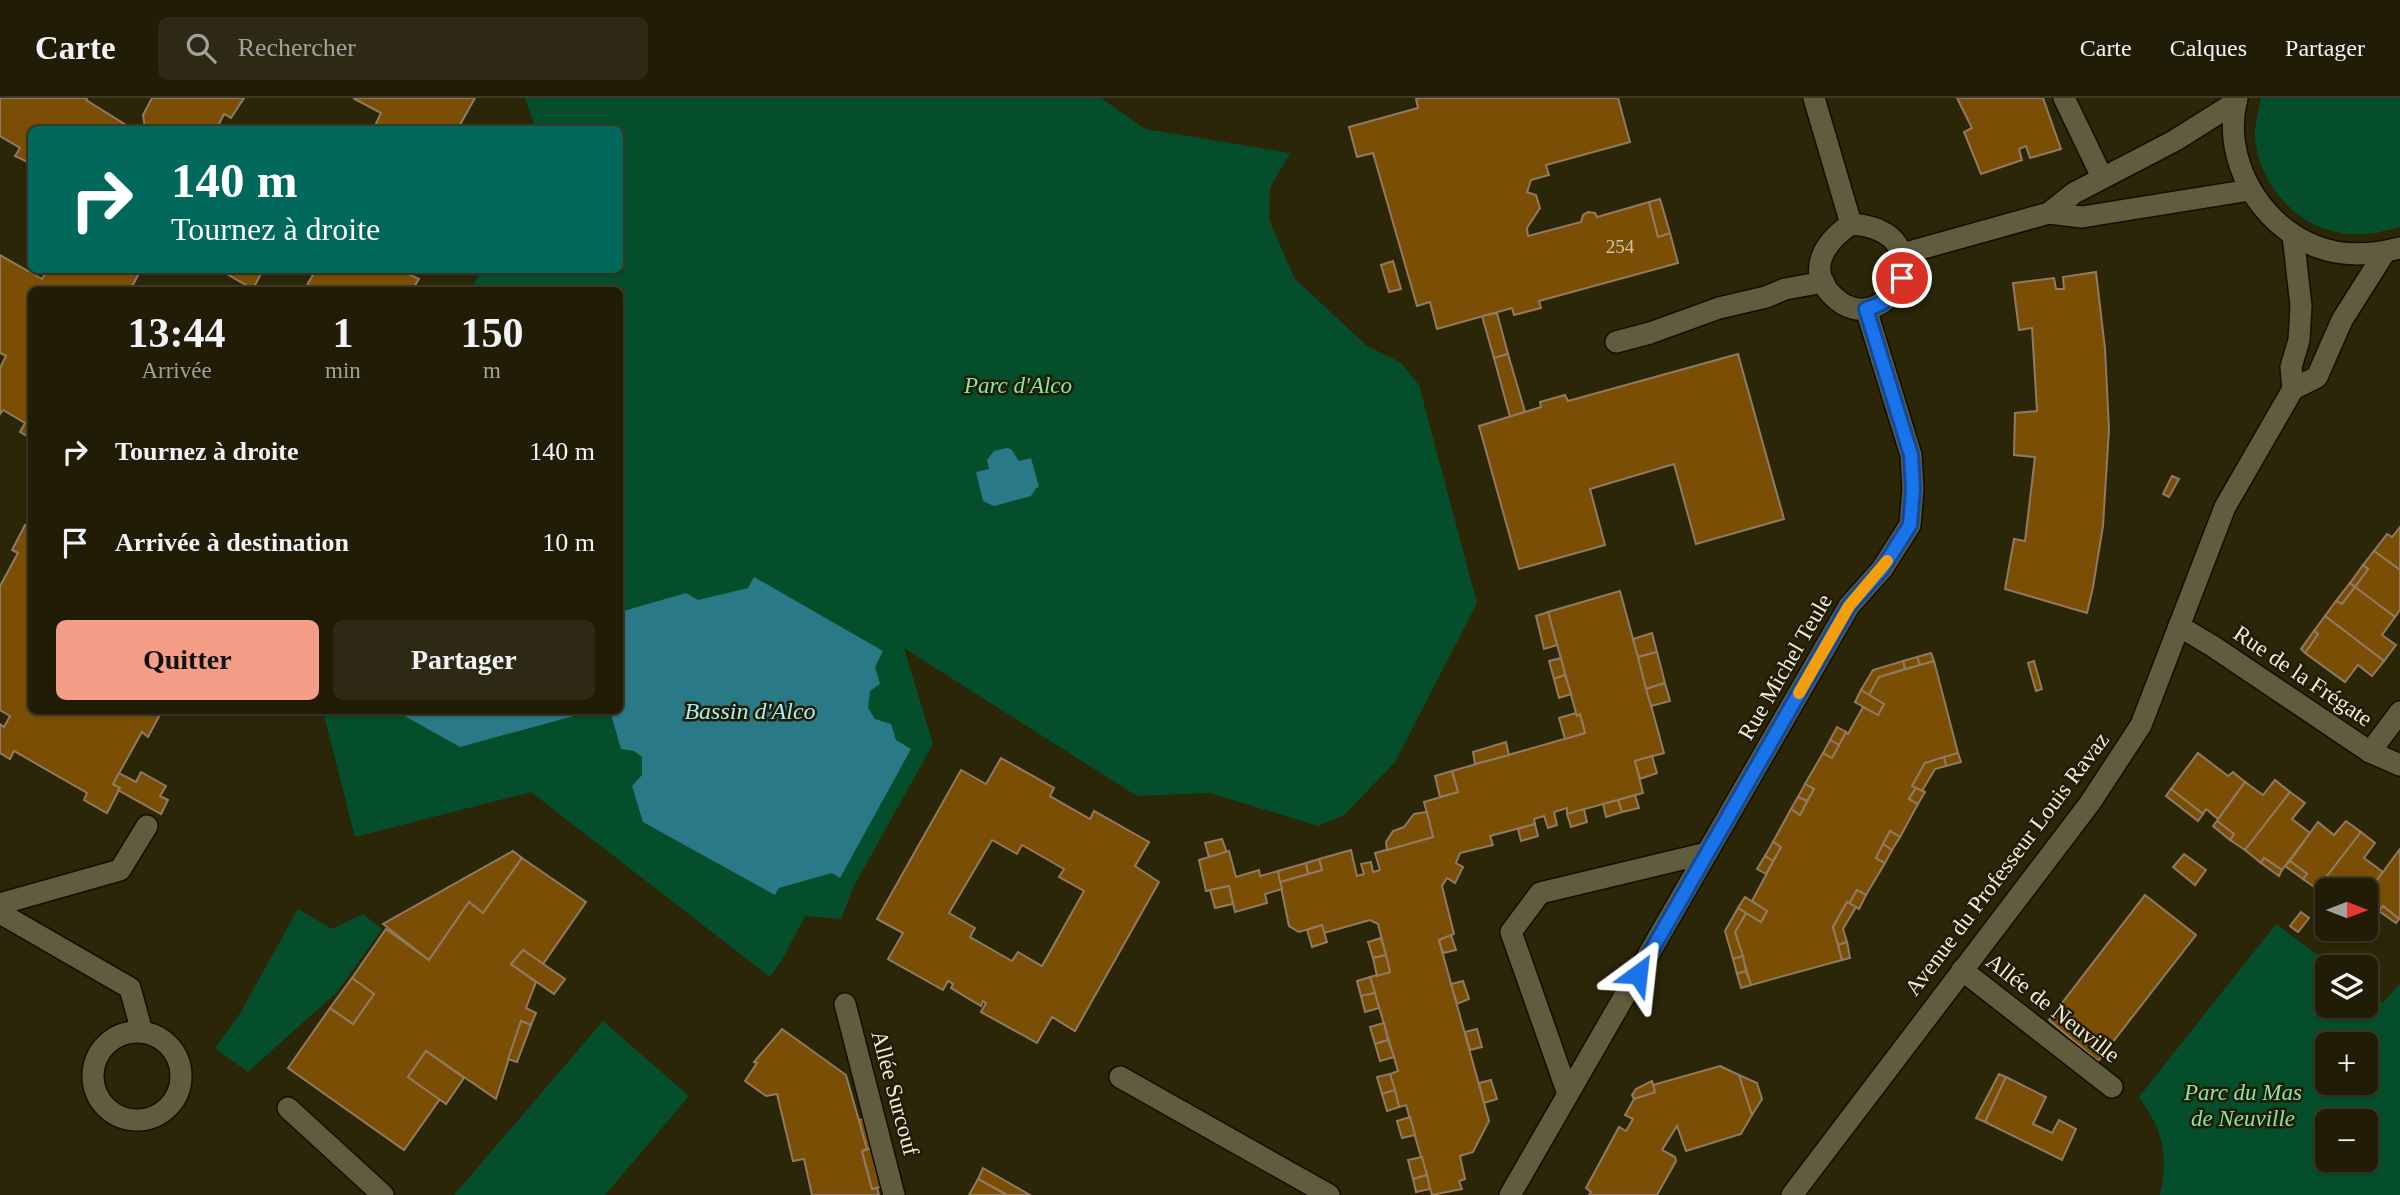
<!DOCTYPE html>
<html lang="fr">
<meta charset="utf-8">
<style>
body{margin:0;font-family:"Times New Roman",serif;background:#2d2914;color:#f1f3f6;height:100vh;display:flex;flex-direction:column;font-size:26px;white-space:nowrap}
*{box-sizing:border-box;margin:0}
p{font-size:23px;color:#a2a19b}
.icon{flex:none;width:38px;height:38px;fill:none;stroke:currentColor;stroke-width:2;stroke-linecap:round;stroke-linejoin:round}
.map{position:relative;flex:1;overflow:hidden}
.side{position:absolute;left:28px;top:189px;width:595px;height:427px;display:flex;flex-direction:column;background:#201c06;border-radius:10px;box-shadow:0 2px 5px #0004,0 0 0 2px #3d3a28}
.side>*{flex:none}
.guide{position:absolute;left:28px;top:28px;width:595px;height:147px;border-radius:10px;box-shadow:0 2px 5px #0004,0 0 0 2px #3d3a28;background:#00695c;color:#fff;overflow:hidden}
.needle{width:46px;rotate:90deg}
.tools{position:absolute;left:2315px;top:780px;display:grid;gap:14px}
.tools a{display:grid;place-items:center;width:63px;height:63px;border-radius:10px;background:#201c06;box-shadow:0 2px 5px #0004,0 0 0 2px #3d3a28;font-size:35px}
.pin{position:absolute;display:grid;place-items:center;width:60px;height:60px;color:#fff;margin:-30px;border:4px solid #fff;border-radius:50%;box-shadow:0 2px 7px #0007}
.me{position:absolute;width:77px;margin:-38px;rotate:30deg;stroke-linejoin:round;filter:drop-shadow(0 0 5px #0008)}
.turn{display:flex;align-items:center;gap:24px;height:147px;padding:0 28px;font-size:32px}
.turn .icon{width:91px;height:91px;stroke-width:2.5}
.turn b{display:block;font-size:49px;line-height:60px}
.eta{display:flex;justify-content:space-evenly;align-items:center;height:119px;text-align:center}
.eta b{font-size:42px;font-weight:700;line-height:49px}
.button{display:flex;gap:14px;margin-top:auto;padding:14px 28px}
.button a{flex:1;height:80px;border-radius:10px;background:#f49e88;color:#111;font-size:28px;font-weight:700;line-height:80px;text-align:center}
.button a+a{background:#2d2914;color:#f1f3f6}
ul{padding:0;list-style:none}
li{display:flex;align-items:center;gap:21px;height:91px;padding:0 28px}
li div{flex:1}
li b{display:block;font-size:26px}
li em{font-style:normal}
header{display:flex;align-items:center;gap:42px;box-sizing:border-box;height:98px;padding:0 35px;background:#201c06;border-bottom:2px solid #3d3a28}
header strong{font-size:33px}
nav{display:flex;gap:38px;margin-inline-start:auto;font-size:24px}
.search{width:490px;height:63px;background:#2d2914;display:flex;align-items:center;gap:18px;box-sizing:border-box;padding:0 24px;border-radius:10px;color:#a2a19b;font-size:26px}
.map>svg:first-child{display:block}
</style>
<header>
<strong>Carte</strong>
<div class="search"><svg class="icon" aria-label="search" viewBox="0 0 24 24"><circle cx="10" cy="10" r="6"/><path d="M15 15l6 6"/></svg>Rechercher</div>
<nav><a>Carte</a><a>Calques</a><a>Partager</a></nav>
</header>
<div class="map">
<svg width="2400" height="1097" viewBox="0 0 2400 1097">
<rect width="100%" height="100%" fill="#2b2608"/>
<!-- green -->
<g fill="#054e2b" fill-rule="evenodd">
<polygon points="525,0 1101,0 1145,31 1290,55 1270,90 1269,121 1294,180 1367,248 1400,264 1419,287 1477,505 1395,664 1344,717 1318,728 1210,695 1137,698 904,550 933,646 854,788 841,821 805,818 783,860 770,879 531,694 355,739 323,613 620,612 620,192 470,192 482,172 620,172 620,32 536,31"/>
<path d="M2261 0H2400V129C2378 135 2359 139 2336 134 2291 125 2254 78 2255 32 2256 22 2259 10 2261 0Z"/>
<polygon points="298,811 332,831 363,816 382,831 337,894 248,974 215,950 239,917"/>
<path d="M2276 826 2335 870H2328V908H2366V893L2383 905 2400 885V1097H2160C2169 1057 2163 1032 2139 999ZM2328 947H2366V985H2328ZM2328 1024H2366V1062H2328Z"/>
<polygon points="603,923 689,998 605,1097 454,1097"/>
</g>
<!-- water -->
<g fill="#297986">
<polygon points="1007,350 1011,351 1019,363 1031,360 1039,389 1036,390 1031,398 994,408 983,403 976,374 989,371 987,362 994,353"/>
<polygon points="754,479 883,553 875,569 880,586 870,593 868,610 875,621 891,626 896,642 911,651 840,780 832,775 779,790 775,797 643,724 632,688 642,677 642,659 634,653 621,651 610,613 620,612 620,514 686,495 698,502 748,490"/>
<polygon points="403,612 592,612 592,613 460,649 401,616"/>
</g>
<!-- building -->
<g fill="#7b4e06" stroke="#907a61" stroke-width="2" fill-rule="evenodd">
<polygon points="0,0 87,0 86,2 126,27 128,32 32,32 32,66 15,58 20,50 0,38"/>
<polygon points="152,0 244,0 231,20 224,16 216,32 139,32 145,30 143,17"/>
<polygon points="353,0 475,0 457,32 373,32 381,15"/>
<polygon points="1420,0 1618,0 1630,44 1546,67 1549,77 1531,82 1527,94 1536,97 1540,110 1527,130 1528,138 1581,124 1583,117 1588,114 1595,115 1597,119 1649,104 1658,139 1670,135 1678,165 1539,203 1541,210 1514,217 1512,210 1437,231 1430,204 1417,208 1373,55 1357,59 1349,29 1418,10 1416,1"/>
<polygon points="1957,0 2043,0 2061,51 2030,60 2026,48 2019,51 2022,62 1981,76 1964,34 1972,30"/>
<polygon points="1660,101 1670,135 1658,139 1649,104"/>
<polygon points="0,157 42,181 47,172 141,172 130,192 32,192 32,341 20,334 25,325 3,312 0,316 0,270 6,258 0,255"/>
<polygon points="1393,163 1401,191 1389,194 1381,167"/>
<polygon points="227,172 263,172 253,191 225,175"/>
<polygon points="316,172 400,172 419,181 412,192 304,192"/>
<polygon points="2096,174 2105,251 2109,331 2103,428 2093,489 2087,515 2005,491 2014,441 2025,443 2035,359 2014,357 2015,315 2037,313 2032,230 2019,232 2013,185 2054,180 2056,191 2064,191 2063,179"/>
<polygon points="1497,215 1508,256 1494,260 1482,218"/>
<polygon points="1508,256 1525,314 1510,319 1494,260"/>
<polygon points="1738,256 1784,421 1696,446 1674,366 1590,391 1605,447 1519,471 1479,328 1541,309 1540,304 1565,297 1568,303"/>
<polygon points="2172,378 2179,381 2169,399 2163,396"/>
<polygon points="25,427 32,430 32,612 162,613 148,639 142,634 113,686 120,690 107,715 84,702 87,695 14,653 10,661 0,655 0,626 4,629 10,618 0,612 0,488 18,455 12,452"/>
<polygon points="2400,429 2400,472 2374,453 2387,436 2392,439"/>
<polygon points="2374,453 2400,472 2400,512 2395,519 2355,489 2368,471 2363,467"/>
<polygon points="2363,467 2368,471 2355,489 2350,485"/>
<polygon points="2350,485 2355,489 2342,506 2336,503"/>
<polygon points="2355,489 2395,519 2382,537 2396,547 2384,563 2325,518 2336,503 2342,506"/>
<polygon points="1620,493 1664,655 1635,663 1643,695 1567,716 1567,710 1554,714 1557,727 1548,730 1544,718 1534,721 1535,726 1490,738 1493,747 1460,755 1456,765 1463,769 1455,785 1447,780 1442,788 1454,836 1439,842 1489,1023 1473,1054 1460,1058 1465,1081 1459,1083 1462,1091 1432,1097 1406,1007 1399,1009 1390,976 1398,973 1370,879 1390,874 1378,826 1370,822 1324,835 1322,827 1299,834 1289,828 1280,784 1322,772 1319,761 1351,752 1357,778 1364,776 1361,766 1371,764 1373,774 1380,772 1375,755 1433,739 1424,704 1458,694 1452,673 1585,635 1580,616 1577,618 1576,615 1548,514"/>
<polygon points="1548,514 1557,547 1544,551 1536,518"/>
<polygon points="2325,518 2384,563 2372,578 2358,567 2345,584 2305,555 2318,536 2314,533"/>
<polygon points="2314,533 2318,536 2305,555 2301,551"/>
<polygon points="1652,535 1657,554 1638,559 1633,541"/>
<polygon points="1657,554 1665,585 1646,591 1638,559"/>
<polygon points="1931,555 1934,563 1920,567 1917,559"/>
<polygon points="1917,559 1920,567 1905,571 1903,563"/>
<polygon points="1561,560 1565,577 1554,581 1549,563"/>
<polygon points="1903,563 1905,571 1879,579 1869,597 1861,592 1873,572"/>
<polygon points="1934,563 1958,655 1925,665 1912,688 1916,690 1909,701 1918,706 1900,739 1890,733 1883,746 1876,760 1885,765 1866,797 1857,792 1849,806 1847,804 1833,829 1842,862 1751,887 1735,834 1746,815 1761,824 1767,813 1752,803 1781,749 1773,744 1791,711 1800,717 1814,691 1805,686 1823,655 1832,660 1846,634 1848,636 1863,609 1878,617 1884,606 1869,597 1879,579"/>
<polygon points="2034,563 2042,591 2036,593 2028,565"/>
<polygon points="1565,577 1571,596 1559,600 1554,581"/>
<polygon points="1665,585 1670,603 1651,608 1646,591"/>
<polygon points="1861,592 1884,606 1878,617 1855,604"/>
<polygon points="1576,615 1577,618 1580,616 1585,635 1565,641 1559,620"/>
<polygon points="1837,629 1846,634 1839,647 1830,642"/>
<polygon points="1830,642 1839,647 1832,660 1823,655"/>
<polygon points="1506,644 1509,657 1475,666 1473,654"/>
<polygon points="1958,655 1961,664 1946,668 1944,659"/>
<polygon points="2198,655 2228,678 2233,674 2245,684 2218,721 2206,711 2203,716 2171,691"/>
<polygon points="1652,658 1657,675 1640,681 1635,663"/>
<polygon points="1944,659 1946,668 1935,671 1922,693 1912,688 1925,665"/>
<path d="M1001 660 1054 690 1050 698 1090 721 1094 713 1149 744 1135 768 1159 784 1075 933 1052 919 1037 945 981 914 986 905 983 903 981 908 951 890 953 886 948 883 943 892 888 861 903 835 877 821 961 672 986 686ZM992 742 1017 756 1022 747 1064 771 1059 779 1084 793 1042 868 1018 854 1012 863 970 839 975 830 949 815Z"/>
<polygon points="1452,673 1458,694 1440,699 1435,678"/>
<polygon points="141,674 166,688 160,698 168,702 161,716 118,692 120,690 113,686 119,675 136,684"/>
<polygon points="2275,682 2290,694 2245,752 2230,742 2234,736 2217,723 2245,684 2263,697"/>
<polygon points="1805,686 1814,691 1807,703 1798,699"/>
<polygon points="1916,690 1925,694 1918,706 1909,701"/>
<polygon points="2171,691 2203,716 2198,723 2166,698"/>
<polygon points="2290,694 2305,705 2292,721 2310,735 2282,772 2264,760 2261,765 2245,752"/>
<polygon points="1635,697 1639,710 1622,714 1618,702"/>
<polygon points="1798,699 1807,703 1800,717 1791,711"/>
<polygon points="1618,702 1622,714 1606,719 1603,706"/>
<polygon points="1584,711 1587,724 1571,729 1567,716"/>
<polygon points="1427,714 1433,739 1387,752 1386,744 1393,733 1404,729 1414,716"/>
<polygon points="2217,723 2234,736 2230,742 2213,728"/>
<polygon points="2346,723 2361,734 2317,791 2303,781 2307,776 2290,763 2318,724 2334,737"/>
<polygon points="1535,726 1538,738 1521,743 1518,731"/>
<polygon points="1890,733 1900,739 1892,752 1883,746"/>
<polygon points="2361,734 2375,745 2364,760 2383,774 2366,797 2366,793 2328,793 2328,799 2317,791"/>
<polygon points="1222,741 1227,755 1209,759 1205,745"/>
<polygon points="1773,744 1781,749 1773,763 1765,758"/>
<polygon points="1883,746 1892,752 1885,765 1876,760"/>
<polygon points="2400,751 2400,820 2399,821 2383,808 2379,813 2366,803 2366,797"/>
<polygon points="513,753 522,760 483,815 469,804 429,862 383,826"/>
<polygon points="1229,753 1236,779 1259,772 1260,778 1278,773 1282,791 1265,796 1267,805 1235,814 1229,788 1206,793 1199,762"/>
<polygon points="2184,756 2206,772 2195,787 2173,769"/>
<polygon points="1765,758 1773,763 1766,776 1757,771"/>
<polygon points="522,760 586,804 543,866 523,852 511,866 536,884 526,910 536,915 531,927 521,923 496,1001 426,953 408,979 440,1001 404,1052 288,970 330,910 353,926 374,896 352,880 386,831 429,862 469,804 483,815"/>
<polygon points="2264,760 2282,772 2279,778 2261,765"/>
<polygon points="1319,761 1322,772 1308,776 1306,765"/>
<polygon points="2290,763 2307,776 2303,781 2285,768"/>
<polygon points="1306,765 1308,776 1280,784 1278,773"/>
<polygon points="1229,788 1233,806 1215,810 1210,792"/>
<polygon points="1857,792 1866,797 1859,811 1849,806"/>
<polygon points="2145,797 2196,837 2098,963 2049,922"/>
<polygon points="1745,799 1767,813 1761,824 1738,810"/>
<polygon points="1847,804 1856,809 1843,831 1847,844 1838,847 1833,829"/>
<polygon points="2383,808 2399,821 2396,825 2379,813"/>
<polygon points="1738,810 1746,815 1735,834 1743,858 1733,861 1725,833"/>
<polygon points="2301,814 2309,820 2298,834 2290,828"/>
<polygon points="1322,827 1327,844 1312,849 1307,832"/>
<polygon points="1451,837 1456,852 1443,855 1439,842"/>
<polygon points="1381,840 1386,857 1373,860 1368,844"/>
<polygon points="1847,844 1850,860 1842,862 1838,847"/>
<polygon points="523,852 565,881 554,896 511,866"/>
<polygon points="1386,857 1390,874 1377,878 1373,860"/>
<polygon points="1743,858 1746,873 1737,876 1733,861"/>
<polygon points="1746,873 1751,887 1741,890 1737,876"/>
<polygon points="1370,879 1375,895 1361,898 1357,883"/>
<polygon points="352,880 374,896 353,926 330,910"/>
<polygon points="1463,883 1469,901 1457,906 1451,886"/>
<polygon points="1375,895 1379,910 1365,914 1361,898"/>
<polygon points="521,923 531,927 517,964 508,961"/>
<polygon points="1384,925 1388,942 1375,946 1370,929"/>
<polygon points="782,931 846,977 867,1051 862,1053 872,1091 877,1090 879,1097 812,1097 804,1061 793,1063 777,996 766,998 745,983 757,965 754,964"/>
<polygon points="1477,931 1482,949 1470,952 1465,934"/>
<polygon points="1388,942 1394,959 1380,963 1375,946"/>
<polygon points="426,953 464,980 446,1006 408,979"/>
<polygon points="1720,968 1739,977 1752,1017 1741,1036 1686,1053 1677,1028 1662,1052 1675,1059 1676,1063 1657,1097 1589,1097 1591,1094 1586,1090 1619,1029 1626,1033 1633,1021 1625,1017 1634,1001 1655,994 1653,987"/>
<polygon points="1390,976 1395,992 1382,996 1377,979"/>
<polygon points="1999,976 2006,979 1985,1024 1976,1020"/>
<polygon points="1739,977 1757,985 1762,1001 1752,1017"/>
<polygon points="2006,979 2046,999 2033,1026 2052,1035 2059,1022 2076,1031 2062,1062 1985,1024"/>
<polygon points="1491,982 1497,1001 1484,1005 1479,985"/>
<polygon points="1652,983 1655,994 1634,1001 1632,997 1636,991"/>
<polygon points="1395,992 1399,1009 1387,1013 1382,996"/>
<polygon points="1410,1019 1415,1037 1402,1040 1397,1023"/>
<polygon points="865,1021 873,1050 867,1051 859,1022"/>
<polygon points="873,1050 884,1088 872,1091 862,1053"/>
<polygon points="1422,1059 1427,1077 1413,1081 1408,1062"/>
<polygon points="983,1070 1030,1097 1007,1097 978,1081"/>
<polygon points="1427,1077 1430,1091 1416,1094 1413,1081"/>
<polygon points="978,1081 1007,1097 969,1097"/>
</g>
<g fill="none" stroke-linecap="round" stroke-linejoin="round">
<!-- minor casing -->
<g stroke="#130e00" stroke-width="24">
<g id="minor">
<polyline points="1814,0 1851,126"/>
<polyline points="2064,0 2102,79"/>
<path d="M2237 0C2221 60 2259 126 2315 148 2342 159 2373 157 2400 150"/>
<polyline points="2049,115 2082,119 2250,92"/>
<path d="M1851 126C1951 133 1885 250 1833 198 1805 171 1826 143 1851 126Z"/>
<polyline points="2293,137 2301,208 2299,242 2291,269 2293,291"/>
<polyline points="1902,156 2049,115 2074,95 2174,43 2236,4"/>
<polyline points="1616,244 1650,235 1719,210 1766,199 1785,191 1824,184"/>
<polyline points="2179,528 2214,549 2370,654 2400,667"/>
<polyline points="2370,654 2400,614"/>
<polyline points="0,806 120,772 147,728"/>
<polyline points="0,815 130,890 142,934"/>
<polyline points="1962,872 2112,989"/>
<polyline points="845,906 894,1097"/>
<circle cx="137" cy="978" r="44"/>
<polyline points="1120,979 1329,1097"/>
<polyline points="1568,996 1511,834 1540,795 1707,755"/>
<polyline points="288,1010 383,1097"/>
<polyline points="1510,1097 1849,508 1882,471 1910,427 1913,391 1911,357 1866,211"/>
<polyline points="1792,1097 2090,705 2141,627 2225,409 2293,291 2317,279 2342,222 2385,154"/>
</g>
</g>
<!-- minor -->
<use href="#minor" stroke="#625c3f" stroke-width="21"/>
</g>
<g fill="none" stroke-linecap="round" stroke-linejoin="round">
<!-- route casing -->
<g stroke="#114b97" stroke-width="18">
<path id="route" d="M1638 876 1849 508 1882 471 1910 427 1913 391 1911 357 1866 211C1885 206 1894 198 1902 180"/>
</g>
<!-- route -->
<use href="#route" stroke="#1a73e8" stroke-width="12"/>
<!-- slow -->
<polyline stroke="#f59e0b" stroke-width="12" points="1799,595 1849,508 1887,463"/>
</g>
<g text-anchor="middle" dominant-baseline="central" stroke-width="5" stroke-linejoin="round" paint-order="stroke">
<!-- number labels -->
<g font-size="19" fill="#d2c4a6">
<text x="1620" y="148">254</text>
</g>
<!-- park labels -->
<g font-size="23" font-style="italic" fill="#84e6a8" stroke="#211c01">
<text x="1018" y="287">Parc d'Alco</text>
<text x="2243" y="994">Parc du Mas<tspan x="2243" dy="26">de Neuville</tspan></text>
</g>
<!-- street labels -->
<g font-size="23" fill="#efecdb" stroke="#211c01">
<text transform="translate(1785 569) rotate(-60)">Rue Michel Teule</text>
<text transform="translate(2303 578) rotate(34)">Rue de la Frégate</text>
<text transform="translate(2007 766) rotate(-53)">Avenue du Professeur Louis Ravaz</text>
<text transform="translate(2053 910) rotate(38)">Allée de Neuville</text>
<text transform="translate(895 995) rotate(75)">Allée Surcouf</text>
</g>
<!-- water labels -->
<g font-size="24" font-style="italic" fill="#a3effc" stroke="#211c01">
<text x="750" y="613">Bassin d'Alco</text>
</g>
</g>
</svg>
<div class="tools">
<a><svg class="needle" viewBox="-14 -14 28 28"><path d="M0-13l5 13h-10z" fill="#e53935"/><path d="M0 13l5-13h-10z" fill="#a2a19b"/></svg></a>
<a><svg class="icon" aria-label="layers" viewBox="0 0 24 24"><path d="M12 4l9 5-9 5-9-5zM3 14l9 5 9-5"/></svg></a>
<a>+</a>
<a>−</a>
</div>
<div class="pin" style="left:1902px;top:180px;background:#d93025"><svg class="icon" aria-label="arrive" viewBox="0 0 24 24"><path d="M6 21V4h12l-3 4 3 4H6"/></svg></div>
<svg class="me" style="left:1638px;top:876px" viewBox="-20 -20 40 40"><path d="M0-17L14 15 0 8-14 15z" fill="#1a73e8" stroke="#fff" stroke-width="4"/></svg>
<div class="guide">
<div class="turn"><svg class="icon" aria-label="right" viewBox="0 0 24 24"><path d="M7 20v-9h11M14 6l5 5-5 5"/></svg><div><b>140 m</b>Tournez à droite</div></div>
</div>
<section class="side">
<div class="eta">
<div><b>13:44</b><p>Arrivée</p></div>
<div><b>1</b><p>min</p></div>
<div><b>150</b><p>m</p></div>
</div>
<ul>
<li><svg class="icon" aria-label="right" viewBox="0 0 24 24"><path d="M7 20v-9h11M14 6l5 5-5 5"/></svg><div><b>Tournez à droite</b></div><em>140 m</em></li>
<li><svg class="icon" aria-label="arrive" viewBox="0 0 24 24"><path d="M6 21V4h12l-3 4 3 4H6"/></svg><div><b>Arrivée à destination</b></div><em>10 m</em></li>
</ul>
<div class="button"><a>Quitter</a><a>Partager</a></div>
</section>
</div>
